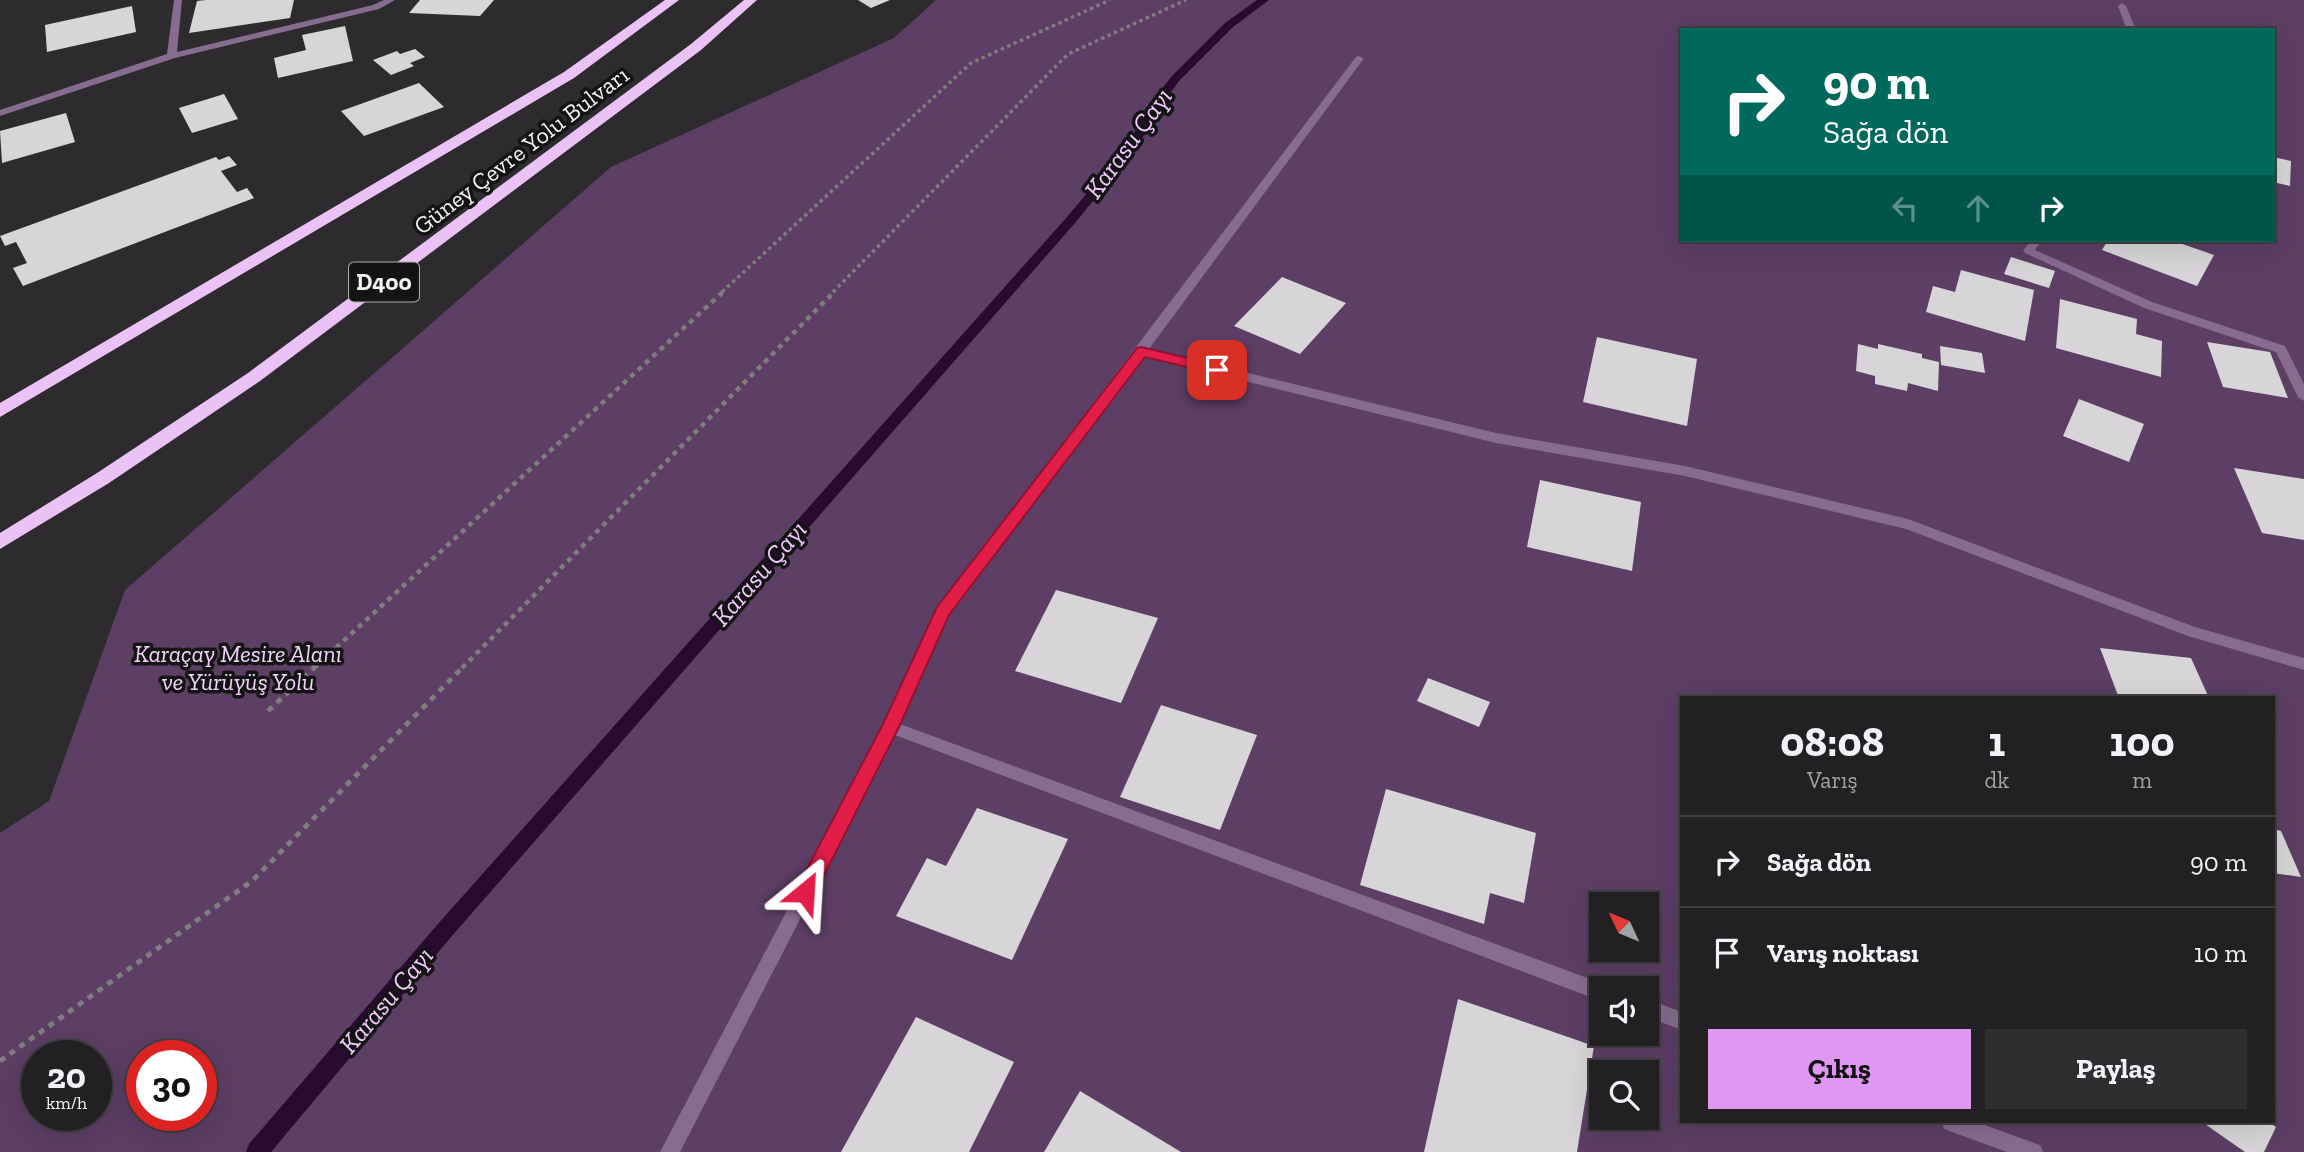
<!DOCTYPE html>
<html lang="tr">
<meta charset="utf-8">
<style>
body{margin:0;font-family:"Zilla Slab",serif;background:#2e2d2f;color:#f1f3f6;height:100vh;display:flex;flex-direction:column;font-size:26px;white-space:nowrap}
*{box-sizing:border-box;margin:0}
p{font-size:23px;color:#a2a3a5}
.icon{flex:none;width:38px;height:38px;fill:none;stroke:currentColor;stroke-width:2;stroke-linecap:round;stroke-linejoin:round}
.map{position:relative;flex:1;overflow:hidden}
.side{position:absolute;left:1680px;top:696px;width:595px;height:427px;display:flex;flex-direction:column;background:#222022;border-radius:0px;box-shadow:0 7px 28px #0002,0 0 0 2px #3f3e40}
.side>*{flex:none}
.hud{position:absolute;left:1680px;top:28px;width:595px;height:214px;border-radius:0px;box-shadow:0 7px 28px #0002,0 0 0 2px #3f3e40;background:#00695c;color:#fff;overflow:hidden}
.needle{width:46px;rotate:314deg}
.tools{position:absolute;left:1589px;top:892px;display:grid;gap:14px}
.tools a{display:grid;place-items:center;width:70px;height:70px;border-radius:0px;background:#222022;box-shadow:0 7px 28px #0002,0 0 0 2px #3f3e40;font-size:35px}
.speed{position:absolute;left:21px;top:1040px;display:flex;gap:14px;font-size:35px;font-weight:700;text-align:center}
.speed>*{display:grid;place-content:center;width:91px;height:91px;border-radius:50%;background:#222022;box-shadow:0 7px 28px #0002,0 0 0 2px #3f3e40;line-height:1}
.speed small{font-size:18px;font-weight:400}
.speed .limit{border:10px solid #d22;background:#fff;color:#111}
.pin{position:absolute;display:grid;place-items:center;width:60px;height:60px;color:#fff;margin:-30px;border-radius:14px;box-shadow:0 4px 10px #0006}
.me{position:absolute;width:77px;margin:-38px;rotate:27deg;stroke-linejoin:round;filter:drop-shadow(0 0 5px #0008)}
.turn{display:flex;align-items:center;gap:24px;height:147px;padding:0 28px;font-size:32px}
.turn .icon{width:91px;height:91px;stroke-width:2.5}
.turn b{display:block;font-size:49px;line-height:60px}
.lanes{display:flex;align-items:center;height:66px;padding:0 28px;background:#0003;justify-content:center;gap:35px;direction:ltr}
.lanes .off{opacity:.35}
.eta{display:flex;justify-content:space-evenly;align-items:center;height:119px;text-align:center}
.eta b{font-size:42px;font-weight:700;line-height:49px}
.action{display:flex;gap:14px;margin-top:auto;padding:14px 28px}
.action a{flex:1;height:80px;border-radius:0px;background:#df98f1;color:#111;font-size:28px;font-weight:700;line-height:80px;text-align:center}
.action a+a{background:#2e2d2f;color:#f1f3f6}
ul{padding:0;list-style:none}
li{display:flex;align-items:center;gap:21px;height:91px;padding:0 28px;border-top:2px solid #3f3e40}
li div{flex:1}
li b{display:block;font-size:26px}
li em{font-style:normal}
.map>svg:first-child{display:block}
</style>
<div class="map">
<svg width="2304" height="1152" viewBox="0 0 2304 1152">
<rect width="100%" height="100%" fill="#2d2b2d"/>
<!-- green -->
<path fill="#5d3e65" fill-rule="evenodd" d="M936 0H2304V1152H0V833L49 801 125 590 611 167 894 38ZM1682 30H2273V240H1682ZM1682 698H2273V1122H1682ZM1601 905H1647V950H1601ZM1601 989H1647V1034H1601ZM37 1055H96V1115H37ZM142 1055H201V1115H142ZM1601 1073H1647V1118H1601Z"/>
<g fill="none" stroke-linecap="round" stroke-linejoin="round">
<!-- stream -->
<polygon fill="#290b30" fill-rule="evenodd" points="1257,0 1269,0 1233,27 1179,81 1157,111 1138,146 1075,223 451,937 271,1152 246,1152 249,1144 437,925 1067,217 1129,143 1146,110 1171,77 1225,23"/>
</g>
<!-- building -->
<g fill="#d7d5d7">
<polygon points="206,0 294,0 290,18 189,33 197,1"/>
<polygon points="420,0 494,0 480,16 409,13"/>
<polygon points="858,0 890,0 871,8"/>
<polygon points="132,6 136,32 47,52 45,25"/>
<polygon points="345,26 353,61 278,78 274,58 306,50 302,35"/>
<polygon points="415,49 425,57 410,63 414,66 391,75 373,60 397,51 400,54"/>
<polygon points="419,83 444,107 364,136 341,111"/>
<polygon points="224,94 238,119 192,133 179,108"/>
<polygon points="66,113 75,142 2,163 0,131"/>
<polygon points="229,156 237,165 221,171 237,192 247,188 254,198 23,286 13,268 27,263 16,242 5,246 0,236 216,157 219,160"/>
<polygon points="2273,157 2291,161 2290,186 2273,182"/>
<polygon points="2108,240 2171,240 2214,255 2197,286 2102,250"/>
<polygon points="2011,257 2055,271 2049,288 2004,274"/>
<polygon points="1961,270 2034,290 2025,341 1926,312 1933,286 1955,292"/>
<polygon points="1282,277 1346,303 1300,354 1234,326"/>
<polygon points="2060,299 2137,319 2136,334 2162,341 2161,377 2056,348"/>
<polygon points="1597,337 1697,359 1687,426 1583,402"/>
<polygon points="2207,342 2270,352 2288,398 2223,387"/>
<polygon points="1858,344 1878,349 1878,344 1922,354 1922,358 1939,362 1938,391 1908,383 1907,391 1875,384 1875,376 1856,371"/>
<polygon points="1940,346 1982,353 1985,373 1941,365"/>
<polygon points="2079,399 2144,424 2129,462 2063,436"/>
<polygon points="2234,468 2304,479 2304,540 2262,533"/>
<polygon points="1540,480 1641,502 1632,571 1527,547"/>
<polygon points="1056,590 1158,618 1121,703 1015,671"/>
<polygon points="2100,648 2191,658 2209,698 2119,698"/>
<polygon points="1428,678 1490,702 1479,727 1417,701"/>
<polygon points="1161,705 1257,735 1220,830 1120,797"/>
<polygon points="1386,789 1536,833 1524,903 1490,893 1484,924 1360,885"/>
<polygon points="977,808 1068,839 1012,960 896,916 927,858 946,866"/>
<polygon points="2273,829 2281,831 2301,877 2273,873"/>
<polygon points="1458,999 1594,1046 1577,1152 1424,1152"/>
<polygon points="916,1017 1014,1062 969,1152 841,1152"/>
<polygon points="1080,1091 1181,1152 1044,1152"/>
<polygon points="2202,1122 2268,1122 2276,1127 2264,1152 2245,1152"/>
</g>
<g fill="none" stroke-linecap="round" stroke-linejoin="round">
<!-- path-far2 -->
<g stroke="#7e7d7f" stroke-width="3.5" stroke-dasharray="3.5 3.5" stroke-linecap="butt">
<polyline points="722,292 971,63 1110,0"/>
<polyline points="833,292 1068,54 1186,0"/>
</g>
<!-- path-far1 -->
<g stroke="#7e7d7f" stroke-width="4.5" stroke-dasharray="5 5" stroke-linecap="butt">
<polyline points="314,668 724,291"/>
<polyline points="462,668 835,291"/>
</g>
<!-- path -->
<g stroke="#7e7d7f" stroke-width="5" stroke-dasharray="6 6" stroke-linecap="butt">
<polyline points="268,711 316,666"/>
<polyline points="0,1061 252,881 464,666"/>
</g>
<!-- minor -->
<g fill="#886c8f" fill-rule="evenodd">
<polygon points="174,0 182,0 177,52 373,5 384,0 395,0 379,9 175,58 0,116 0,110 167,54"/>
<polygon points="2122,3 2126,6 2136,30 2127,30 2118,6"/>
<polygon points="1359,56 1364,59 1362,61 1149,349 1496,433 1685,466 1908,519 2195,627 2304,658 2304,670 2188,636 1906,529 1685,476 1496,443 1144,356 949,615 900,724 1601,983 1608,989 1601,989 1601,1001 895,735 680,1152 660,1152 885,724 938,608 1356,57"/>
<polygon points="2031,240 2042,240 2035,250 2152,302 2285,346 2304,384 2304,401 2298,397 2276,352 2144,308 2025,253 2023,251"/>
<polygon points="1647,999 1682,1012 1682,1030 1647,1017"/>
<polygon points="1942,1122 1976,1122 2040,1145 2043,1152 2007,1152 1944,1129"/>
</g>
<!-- trunk -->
<g fill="#ebc2f6" fill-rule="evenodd">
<polygon points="665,0 679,0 574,78 0,417 0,403 564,72"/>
<polygon points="744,0 757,0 701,50 260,381 109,483 0,549 0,533 97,473 248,373 691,44"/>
</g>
</g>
<!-- route -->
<polygon fill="#e11d48" stroke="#92132f" stroke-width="2" points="1141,347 1217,365 1224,370 1217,374 1145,357 949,615 899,727 812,899 805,901 798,899 795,892 798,886 883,724 937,607 1137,348"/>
<g text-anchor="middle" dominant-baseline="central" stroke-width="7" stroke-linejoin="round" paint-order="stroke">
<!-- shield labels -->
<rect fill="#151415" stroke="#b0afb1" stroke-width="2" x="349" y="262.5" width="70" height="39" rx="5"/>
<g font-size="23" font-weight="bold" fill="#f3f2f4">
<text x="384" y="282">D400</text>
</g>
<!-- street labels -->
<g font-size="24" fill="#f3f2f4" stroke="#151415">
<text transform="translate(521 150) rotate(-37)">Güney Çevre Yolu Bulvarı</text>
</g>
<!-- park labels -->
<g font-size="24" font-style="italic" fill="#f2d3fb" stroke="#151415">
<text x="238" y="653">Karaçay Mesire Alanı<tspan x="238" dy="28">ve Yürüyüş Yolu</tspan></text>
</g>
<!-- water labels -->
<g font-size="26" font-style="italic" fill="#f3c9ff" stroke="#151415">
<text transform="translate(1128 143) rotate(-54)">Karasu Çayı</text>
<text transform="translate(759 573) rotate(-49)">Karasu Çayı</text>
<text transform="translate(386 1000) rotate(-50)">Karasu Çayı</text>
</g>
</g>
</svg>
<div class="tools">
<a><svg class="needle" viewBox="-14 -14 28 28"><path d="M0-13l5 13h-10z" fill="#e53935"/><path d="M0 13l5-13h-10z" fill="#a2a3a5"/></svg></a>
<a><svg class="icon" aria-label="sound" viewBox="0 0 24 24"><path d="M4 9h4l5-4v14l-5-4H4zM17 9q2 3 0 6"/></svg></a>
<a><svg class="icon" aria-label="search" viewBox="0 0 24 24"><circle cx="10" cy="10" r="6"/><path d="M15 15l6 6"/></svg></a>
</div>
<div class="speed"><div>20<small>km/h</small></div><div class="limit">30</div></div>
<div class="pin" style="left:1217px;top:370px;background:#d93025"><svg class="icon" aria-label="arrive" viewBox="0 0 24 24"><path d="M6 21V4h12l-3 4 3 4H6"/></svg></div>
<svg class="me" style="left:805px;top:892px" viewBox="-20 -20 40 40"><path d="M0-17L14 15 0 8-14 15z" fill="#e11d48" stroke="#fff" stroke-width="4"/></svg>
<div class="hud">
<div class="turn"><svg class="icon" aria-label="right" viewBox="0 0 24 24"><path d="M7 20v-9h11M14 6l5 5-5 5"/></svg><div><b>90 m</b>Sağa dön</div></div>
<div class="lanes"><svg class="icon off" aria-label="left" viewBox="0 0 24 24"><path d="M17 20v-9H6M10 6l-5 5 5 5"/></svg><svg class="icon off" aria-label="ahead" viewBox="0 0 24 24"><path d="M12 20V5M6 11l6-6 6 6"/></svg><svg class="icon" aria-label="right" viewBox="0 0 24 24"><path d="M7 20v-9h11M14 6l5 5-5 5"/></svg></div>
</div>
<section class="side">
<div class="eta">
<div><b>08:08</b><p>Varış</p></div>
<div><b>1</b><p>dk</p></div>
<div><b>100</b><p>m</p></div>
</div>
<ul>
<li><svg class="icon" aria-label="right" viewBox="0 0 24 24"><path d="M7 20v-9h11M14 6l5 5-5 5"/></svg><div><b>Sağa dön</b></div><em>90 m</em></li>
<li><svg class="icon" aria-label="arrive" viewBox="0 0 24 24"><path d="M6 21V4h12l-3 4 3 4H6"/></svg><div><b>Varış noktası</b></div><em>10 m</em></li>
</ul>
<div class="action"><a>Çıkış</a><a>Paylaş</a></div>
</section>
</div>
